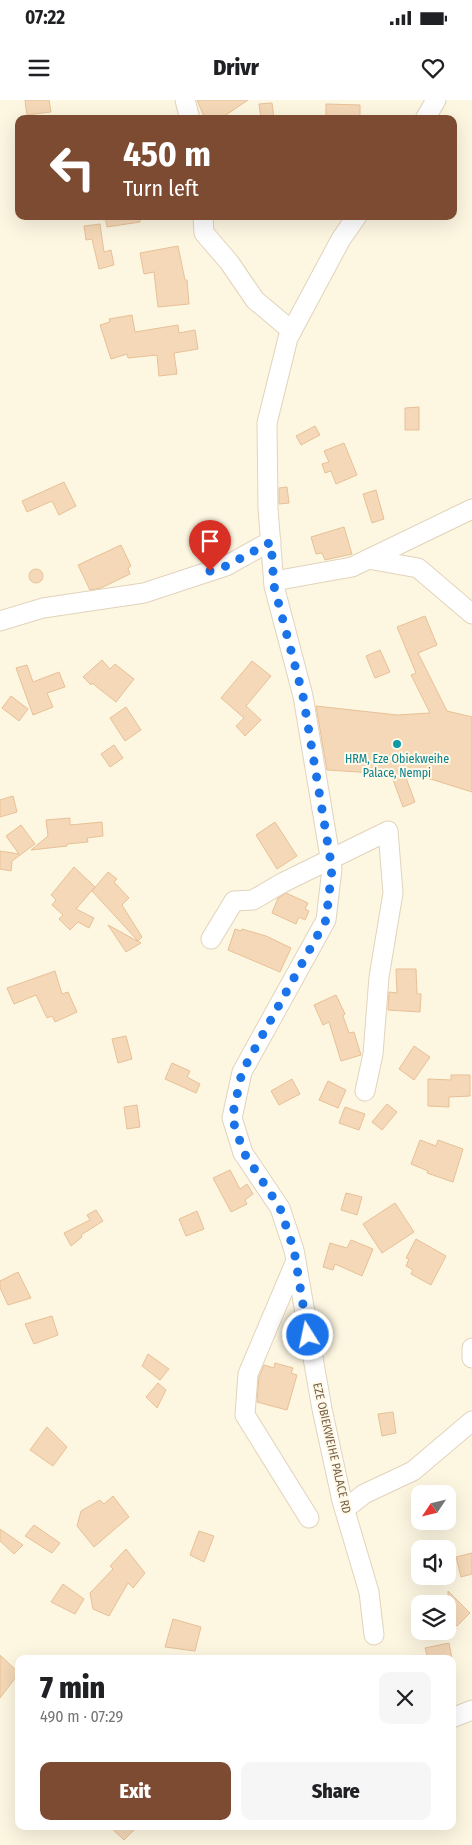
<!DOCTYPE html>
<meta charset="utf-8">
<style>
body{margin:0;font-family:"Fira Sans Condensed",sans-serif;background:#f6f6f6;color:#202124;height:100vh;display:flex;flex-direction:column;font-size:19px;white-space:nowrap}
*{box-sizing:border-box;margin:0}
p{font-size:16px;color:#757577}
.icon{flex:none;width:28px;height:28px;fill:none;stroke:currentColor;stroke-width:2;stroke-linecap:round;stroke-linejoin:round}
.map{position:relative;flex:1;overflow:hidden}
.panel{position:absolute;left:15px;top:1555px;width:441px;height:175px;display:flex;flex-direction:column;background:#fff;border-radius:10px;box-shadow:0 5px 20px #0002}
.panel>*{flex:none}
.guide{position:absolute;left:15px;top:15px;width:442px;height:105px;border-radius:10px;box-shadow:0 5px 20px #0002;background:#7c4b31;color:#fff;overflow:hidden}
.needle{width:32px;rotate:235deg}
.controls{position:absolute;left:411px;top:1385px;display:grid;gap:10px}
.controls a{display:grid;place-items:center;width:45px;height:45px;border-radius:10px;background:#fff;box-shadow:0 5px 20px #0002;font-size:25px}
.pin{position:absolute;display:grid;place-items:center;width:42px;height:42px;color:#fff;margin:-51px -21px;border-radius:50% 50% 50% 0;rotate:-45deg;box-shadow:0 0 5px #0007}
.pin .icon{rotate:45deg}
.me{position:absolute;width:55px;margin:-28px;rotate:350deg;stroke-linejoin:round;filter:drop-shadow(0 0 4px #0008)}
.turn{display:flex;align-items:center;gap:18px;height:105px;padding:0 25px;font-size:22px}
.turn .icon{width:65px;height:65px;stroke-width:2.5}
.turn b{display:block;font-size:35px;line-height:42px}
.round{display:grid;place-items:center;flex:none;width:52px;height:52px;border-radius:10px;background:#f6f6f6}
.summary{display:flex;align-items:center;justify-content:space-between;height:85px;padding:0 25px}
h1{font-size:30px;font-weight:800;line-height:38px}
.button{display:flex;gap:10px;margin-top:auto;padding:10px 25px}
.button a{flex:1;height:58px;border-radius:10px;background:#7c4b31;color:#fff;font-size:20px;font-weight:800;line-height:58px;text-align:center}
.button a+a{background:#f6f6f6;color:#202124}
.status{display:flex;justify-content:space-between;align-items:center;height:35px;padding:0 25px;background:#fff;direction:ltr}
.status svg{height:14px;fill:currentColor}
header{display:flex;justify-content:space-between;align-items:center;height:65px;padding:0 25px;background:#fff;font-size:22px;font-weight:800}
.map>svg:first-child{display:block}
</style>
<div class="status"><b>07:22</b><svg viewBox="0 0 49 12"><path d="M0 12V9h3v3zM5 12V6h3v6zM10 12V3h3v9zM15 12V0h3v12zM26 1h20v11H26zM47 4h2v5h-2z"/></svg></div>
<header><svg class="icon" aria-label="menu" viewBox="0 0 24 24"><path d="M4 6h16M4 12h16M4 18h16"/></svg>Drivr<svg class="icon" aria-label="heart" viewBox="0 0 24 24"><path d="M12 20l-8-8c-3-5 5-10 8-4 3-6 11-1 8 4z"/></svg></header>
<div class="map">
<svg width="472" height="1745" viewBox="0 0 472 1745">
<rect width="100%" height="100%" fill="#fdf6e1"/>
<!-- building -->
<g fill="#f4d8b7" stroke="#e7c197">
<polygon points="25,0 49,0 51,12 27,15"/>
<polygon points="197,0 248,0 220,19 205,19"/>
<polygon points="272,3 274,19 261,19 259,4"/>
<polygon points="326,4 360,5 360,19 326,19"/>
<polygon points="105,116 140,116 140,122 107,127"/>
<polygon points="100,124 104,152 111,150 114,165 99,169 92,139 86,140 84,126"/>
<polygon points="178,146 185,180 187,180 189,204 158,207 154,172 144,174 140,153"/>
<polygon points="132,215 135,232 178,225 179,233 195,230 198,249 174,253 177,274 159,276 157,255 128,258 127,254 111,259 100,225 110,222 109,219"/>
<polygon points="419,307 419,330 405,330 405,308"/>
<polygon points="315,326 320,335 301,345 296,336"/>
<polygon points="344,343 357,375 336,384 331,371 325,373 322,364 329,362 324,351"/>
<polygon points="64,382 76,406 59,415 52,401 27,412 22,401"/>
<polygon points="287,387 289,403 279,404 279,388"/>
<polygon points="376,390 384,419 372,423 363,394"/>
<polygon points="344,427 352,454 325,460 322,453 316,454 311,437"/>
<polygon points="121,445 131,466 128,468 130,474 101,488 90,490 78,465"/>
<circle cx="36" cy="476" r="7"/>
<polygon points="425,516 437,545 418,553 447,611 472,617 472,692 421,676 405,675 415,702 403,707 391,674 327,670 316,606 397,615 430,613 411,575 416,573 397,527"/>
<polygon points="380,550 390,572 375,578 366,556"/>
<polygon points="102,560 110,569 115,564 134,579 116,602 92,583 91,585 83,577"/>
<polygon points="252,561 271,576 246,606 261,620 245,636 236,626 244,618 221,598"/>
<polygon points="27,565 33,582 59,572 65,587 47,593 53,607 33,615 16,568"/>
<polygon points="11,596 28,609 19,621 2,608"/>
<polygon points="126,607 141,630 125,641 110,618"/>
<polygon points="114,645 123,658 110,667 101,654"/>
<polygon points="13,696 17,712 0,717 0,700"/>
<polygon points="70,718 70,725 102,722 103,736 87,738 88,742 67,744 67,746 31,750 48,736 46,720"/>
<polygon points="275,722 297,756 277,769 256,735"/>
<polygon points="21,725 35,744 12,761 11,771 0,769 0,751 19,754 6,736"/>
<polygon points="74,767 95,787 76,809 94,818 89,828 78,822 70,830 59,819 63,815 52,805 56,800 51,795"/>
<polygon points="108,772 117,779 114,782 129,798 122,805 142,837 138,841 92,791"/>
<polygon points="286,793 308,803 305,809 309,811 305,820 299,817 296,824 272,813 278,798"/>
<polygon points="108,825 141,843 126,852"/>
<polygon points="235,829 241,831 242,829 266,836 291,848 280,872 228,850"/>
<polygon points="396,869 416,869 417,894 421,894 420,912 388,910 389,892 397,893"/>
<polygon points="55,871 62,894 68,892 77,912 55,922 52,916 47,918 36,895 14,904 7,888"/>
<polygon points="336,895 345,914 343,916 349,933 354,932 361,955 341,961 329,922 323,925 314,905"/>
<polygon points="126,936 132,959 118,963 112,939"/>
<polygon points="414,946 430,957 414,980 399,969"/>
<polygon points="172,963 190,971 187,977 200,984 196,993 165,979"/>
<polygon points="451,975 470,975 470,996 449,997 449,1007 428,1006 428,979 451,980"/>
<polygon points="292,979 300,994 279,1005 271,991"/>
<polygon points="328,981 346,990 338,1008 319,1000"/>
<polygon points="387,1004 397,1012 382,1030 372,1022"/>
<polygon points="137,1005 140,1027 127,1029 124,1007"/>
<polygon points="345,1007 365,1014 359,1030 339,1023"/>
<polygon points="420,1040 436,1046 438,1040 463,1049 453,1082 427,1073 428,1071 411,1064"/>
<polygon points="230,1070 240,1089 247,1084 253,1094 245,1100 247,1104 231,1112 213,1078"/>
<polygon points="346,1093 362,1097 357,1115 341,1110"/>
<polygon points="395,1103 414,1132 382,1153 363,1124"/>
<polygon points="96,1110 103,1121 81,1135 82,1137 71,1146 64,1133 90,1120 87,1115"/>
<polygon points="197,1111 204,1129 186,1136 179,1119"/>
<polygon points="416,1139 446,1156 431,1185 411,1174 413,1170 406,1166 409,1159 406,1158"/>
<polygon points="351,1140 373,1149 362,1176 335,1164 333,1170 323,1167 330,1143 347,1148"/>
<polygon points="18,1172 31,1198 8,1205 0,1188 0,1181"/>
<polygon points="52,1216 58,1235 34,1244 25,1224"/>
<polygon points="148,1254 169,1269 160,1280 142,1266"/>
<polygon points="275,1263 293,1268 291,1273 297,1275 287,1310 257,1302 259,1277 264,1265 274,1268"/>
<polygon points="158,1283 166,1290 157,1308 146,1297"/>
<polygon points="393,1312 396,1333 382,1336 378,1314"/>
<polygon points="47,1327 67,1347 53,1366 30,1350"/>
<polygon points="113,1396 129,1417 94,1447 77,1426 81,1411 100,1400 104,1404"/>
<polygon points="34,1425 60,1443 52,1453 25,1436"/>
<polygon points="0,1429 23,1445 14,1454 0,1441"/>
<polygon points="199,1431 214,1436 204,1462 190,1455"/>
<polygon points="126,1449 145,1473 133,1488 128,1483 109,1516 93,1509 90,1493 113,1469 110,1466"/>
<polygon points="472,1453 472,1474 461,1477 456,1457"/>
<polygon points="63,1484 84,1499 75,1514 51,1502"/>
<polygon points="448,1491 470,1513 457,1526 448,1517"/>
<polygon points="173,1519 201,1527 195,1551 165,1547"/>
<polygon points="449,1543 452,1559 428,1559 425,1548"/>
<polygon points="0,1555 19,1573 0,1598"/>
<polygon points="109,1726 138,1726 124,1740"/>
</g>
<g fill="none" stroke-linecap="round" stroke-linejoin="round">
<!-- minor casing -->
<g stroke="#e2d3bc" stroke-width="21">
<g id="minor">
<polyline points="185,0 190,19"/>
<polyline points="425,19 436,0"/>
<polyline points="203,116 204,133 229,162 255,200 292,231"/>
<polyline points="357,116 341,139 288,238 267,323 268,408 274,486 303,596 332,769 326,820 242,972 232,1018 243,1053 280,1108 294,1150 322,1309 342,1401 369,1492 374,1535"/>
<polyline points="368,459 418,468 472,514"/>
<polyline points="274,481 352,467 472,409"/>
<polyline points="0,521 43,508 144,493 226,466 271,441"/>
<polyline points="211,839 234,801 253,800 282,783 388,731 393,793 379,877 373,954 365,991"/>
<polyline points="295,1163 248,1274 245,1315 309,1418"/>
<polyline points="472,1248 472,1258"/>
<polyline points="345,1409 364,1394 413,1371 472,1321"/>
<polyline points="452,1618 472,1610"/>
</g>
</g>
<!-- minor -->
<use href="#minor" stroke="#fff" stroke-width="19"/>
</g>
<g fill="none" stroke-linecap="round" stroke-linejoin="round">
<!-- route -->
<polyline stroke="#1a73e8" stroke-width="9" stroke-dasharray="0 16.2" points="210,471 226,466 271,442 274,486 303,596 332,769 326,820 242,972 232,1018 244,1053 280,1108 294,1150 308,1235"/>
</g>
<!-- markers -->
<circle fill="#0f9aa8" stroke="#fff9e8" stroke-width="2" cx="397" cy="644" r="5"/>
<g text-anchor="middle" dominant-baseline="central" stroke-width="4" stroke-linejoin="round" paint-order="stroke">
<!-- culture labels -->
<g font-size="12" fill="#0d838f" stroke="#fff9e8">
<text x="397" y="659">HRM, Eze Obiekweihe<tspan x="397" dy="14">Palace, Nempi</tspan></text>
</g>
<!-- street labels -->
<g font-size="12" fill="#755e47" stroke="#fff9e8">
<text transform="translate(332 1348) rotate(77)">EZE OBIEKWEIHE PALACE RD</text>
</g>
</g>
</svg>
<div class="controls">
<a><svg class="needle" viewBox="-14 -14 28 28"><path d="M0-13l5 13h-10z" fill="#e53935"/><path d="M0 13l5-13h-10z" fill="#757577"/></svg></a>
<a><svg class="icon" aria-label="sound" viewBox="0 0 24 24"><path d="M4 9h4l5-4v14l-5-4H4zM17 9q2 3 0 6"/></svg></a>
<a><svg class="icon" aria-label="layers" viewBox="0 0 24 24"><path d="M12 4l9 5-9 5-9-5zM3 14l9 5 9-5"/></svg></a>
</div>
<div class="pin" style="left:210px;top:471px;background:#d93025"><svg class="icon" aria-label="arrive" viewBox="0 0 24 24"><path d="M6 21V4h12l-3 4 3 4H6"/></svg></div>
<svg class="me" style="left:308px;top:1235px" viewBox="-20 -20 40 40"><circle r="17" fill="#1a73e8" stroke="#fff" stroke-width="3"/><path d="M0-11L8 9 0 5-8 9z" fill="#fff"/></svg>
<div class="guide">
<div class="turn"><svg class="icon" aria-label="left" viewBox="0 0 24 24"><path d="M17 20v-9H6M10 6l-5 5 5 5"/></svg><div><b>450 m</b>Turn left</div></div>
</div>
<section class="panel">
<div class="summary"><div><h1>7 min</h1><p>490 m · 07:29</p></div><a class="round"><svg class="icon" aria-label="close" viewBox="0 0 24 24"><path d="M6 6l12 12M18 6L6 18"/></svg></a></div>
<div class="button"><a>Exit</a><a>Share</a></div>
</section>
</div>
